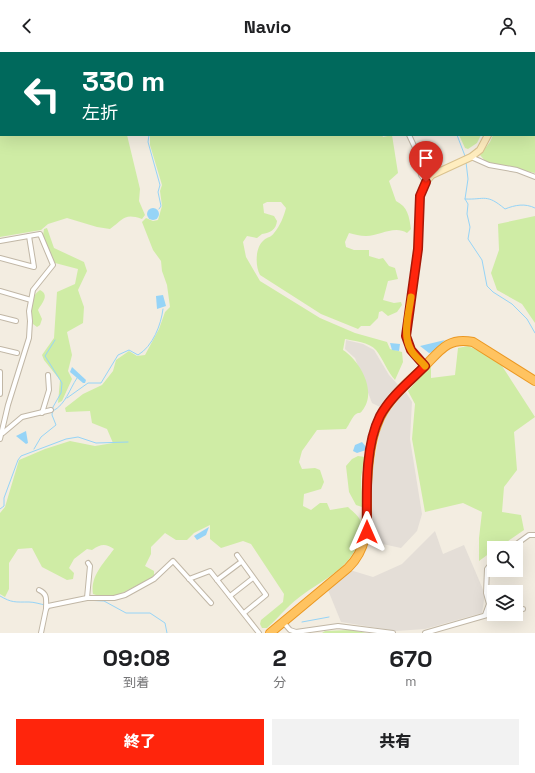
<!DOCTYPE html>
<html lang="ja">
<meta charset="utf-8">
<style>
body{margin:0;font-family:"Space Grotesk","Noto Sans JP",sans-serif;background:#f2f2f2;color:#202124;height:100vh;display:flex;flex-direction:column;font-size:15px;white-space:nowrap}
*{box-sizing:border-box;margin:0}
p{font-size:13px;color:#757577}
.icon{flex:none;width:22px;height:22px;fill:none;stroke:currentColor;stroke-width:2;stroke-linecap:round;stroke-linejoin:round}
.map{position:relative;height:581px;overflow:hidden}
.sheet{display:flex;flex-direction:column;background:#fff;flex:1}
.sheet>*{flex:none}
.banner{position:absolute;left:0px;top:0px;width:535px;height:84px;box-shadow:0 4px 16px #0002;background:#00695c;color:#fff;overflow:hidden}
.controls{position:absolute;left:487px;top:489px;display:grid;gap:8px}
.controls a{display:grid;place-items:center;width:36px;height:36px;border-radius:0px;background:#fff;box-shadow:0 4px 16px #0002;font-size:20px}
.pin{position:absolute;display:grid;place-items:center;width:34px;height:34px;color:#fff;margin:-41px -17px;border-radius:50% 50% 50% 0;rotate:-45deg;box-shadow:0 0 4px #0007}
.pin .icon{rotate:45deg}
.me{position:absolute;width:44px;margin:-22px;rotate:0deg;stroke-linejoin:round;filter:drop-shadow(0 0 3px #0008)}
.turn{display:flex;align-items:center;gap:14px;height:84px;padding:0 16px;font-size:18px}
.turn .icon{width:52px;height:52px;stroke-width:2.5}
.turn b{display:block;font-size:28px;line-height:34px}
.eta{display:flex;justify-content:space-evenly;align-items:center;height:68px;text-align:center}
.eta b{font-size:24px;font-weight:800;line-height:28px}
.action{display:flex;gap:8px;margin-top:auto;padding:8px 16px}
.action a{flex:1;height:46px;border-radius:0px;background:#ff250c;color:#fff;font-size:16px;font-weight:800;line-height:46px;text-align:center}
.action a+a{background:#f2f2f2;color:#202124}
header{display:flex;justify-content:space-between;align-items:center;height:52px;padding:0 16px;background:#fff;font-size:18px;font-weight:800}
.map>svg:first-child{display:block}
</style>
<header><svg class="icon" aria-label="back" viewBox="0 0 24 24"><path d="M15 5l-7 7 7 7"/></svg>Navio<svg class="icon" aria-label="person" viewBox="0 0 24 24"><circle cx="12" cy="8" r="4"/><path d="M4 21q1-7 8-7t8 7"/></svg></header>
<div class="map">
<svg width="535" height="581" viewBox="0 0 535 581">
<rect width="100%" height="100%" fill="#f3ede1"/>
<!-- industrial -->
<g fill="#e4ded7">
<polygon points="346,288 363,292 374,298 389,323 400,335 380,355 372,351 355,306 345,297"/>
<polygon points="405,339 412,350 410,387 422,462 417,479 401,496 369,489 370,430 382,368"/>
<polygon points="435,479 443,502 464,493 485,542 482,561 425,577 396,579 341,570 328,538 350,518 373,525 402,512"/>
</g>
<!-- green -->
<g fill="#cfeca5">
<path d="M0 0H112L1 1V83H127L140 137 139 149 145 163 142 167C124 161 124 167 110 177L97 175 67 166 48 172 41 178 0 185Z"/>
<polygon points="134,0 363,0 364,1 135,1"/>
<polygon points="471,0 535,0 535,121 486,110 480,103 490,90 493,83 534,83 534,1"/>
<path d="M150 83H382L383 85 392 83 398 121 389 129 396 149C408 155 409 164 411 177L407 181C394 173 380 184 366 184 360 184 354 182 349 181L345 190 346 195 354 198H369V204L379 207 383 206 389 214 395 216 398 227 388 229 383 248 394 251 401 250 402 253 397 260 388 264 382 259 379 260 378 266 370 274H361L358 277 321 262 260 223C255 214 255 195 264 188 267 185 272 185 274 181 280 174 284 164 286 156L281 150H267L263 152 264 161 274 164 277 169C276 178 270 181 262 182L257 186 247 184 243 190 246 205 260 229 320 266 355 281 387 290 390 297 402 300 403 310 395 328C387 319 383 307 376 298 369 290 354 289 345 287L343 298C360 309 378 340 362 359 360 362 359 360 356 362 352 365 349 373 346 377L317 378 302 399 299 410 302 417 315 416 320 418 324 430 321 437 304 442 303 454 311 458 320 451H327L330 458 348 455C352 459 358 463 360 468 363 475 362 480 360 486 351 515 328 525 305 541 290 551 280 564 267 576H262L260 572 261 568 283 550 284 542 251 492 243 489 221 496 210 487V473L194 481 187 488H176L165 481 151 495V502L145 514 154 519V523L147 531 138 533 116 544 102 545 93 542C90 524 104 511 114 497 105 491 101 492 92 498L87 497 74 507 69 516 74 521 73 527 67 528 42 515 32 496 18 497 9 511V537L5 545 0 542V461L5 455 19 408 45 397 70 389 95 394 113 391 107 377 92 371 90 359 66 360 65 356 83 342 102 333 113 319 116 308 129 299 137 304 145 303 159 277 165 260 170 255 167 233 162 219 161 209 153 198 142 170 146 166 153 169 158 168 162 154 160 139 162 133 150 93Z"/>
<polygon points="459,83 481,83 477,91 468,97 465,96"/>
<polygon points="535,164 535,271 522,252 497,238 491,221 499,198 498,172"/>
<polygon points="47,176 54,196 84,210 87,219 78,238 84,255 83,271 67,280 72,303 68,319 72,327 62,349 58,351 60,328 44,308 42,303 54,286 57,240 75,232 78,217 55,211 43,184 44,177"/>
<path d="M40 238C50 243 42 251 38 258L42 267 40 273 37 275 33 272C31 261 29 245 40 238Z"/>
<polygon points="468,294 486,302 502,314 535,365 514,380 517,418 504,435 502,460 521,463 524,478 498,496 494,496 494,498 479,509 479,486 482,460 463,451 425,460 412,387 415,352 408,339 431,312 431,326 455,323 458,296"/>
<polygon points="358,404 365,405 361,425 362,455 356,453 349,440 346,414 352,407"/>
<polygon points="351,578 367,581 322,581 325,579"/>
</g>
<!-- water -->
<g fill="#96d4f7">
<circle cx="153" cy="162" r="6"/>
<polygon points="163,243 166,254 157,257 156,244"/>
<polygon points="445,288 433,300 429,301 420,294"/>
<polygon points="390,291 400,292 399,299 392,298"/>
<polygon points="72,315 86,328 85,331 83,331 70,320"/>
<polygon points="26,379 28,391 26,392 16,384"/>
<polygon points="362,390 367,396 366,398 357,401 353,399 355,393"/>
<polygon points="209,475 206,483 197,488 194,484"/>
</g>
<g fill="none" stroke-linecap="round" stroke-linejoin="round">
<!-- stream -->
<g stroke="#96d4f7" stroke-width="1">
<polyline points="131,0 132,1"/>
<polyline points="427,0 427,1"/>
<polyline points="149,83 148,90 160,133 158,140 161,154 159,157"/>
<polyline points="457,83 465,104"/>
<polyline points="466,110 468,127 465,147 468,152 467,162 470,175 468,187 482,208 487,234 493,240 512,252 527,267 535,281"/>
<path d="M465 147C485 148 486 141 505 157 515 153 525 151 535 156"/>
<path d="M67 346 88 331H101L118 303 129 298 138 303C153 294 161 273 163 257"/>
<path d="M53 359C66 352 69 338 77 326"/>
<polyline points="34,397 41,385 56,373 52,363 53,355 61,341 62,331 45,304 55,288"/>
<polyline points="0,457 4,454 4,446 18,408 21,404 66,387 78,385 96,391 128,390"/>
<path d="M0 544C12 551 15 550 29 550 34 550 40 552 45 553"/>
<polyline points="84,548 104,549 126,561 150,561 165,571 167,581"/>
<polyline points="302,570 329,565"/>
</g>
<!-- street casing -->
<g stroke="#c1b7a6" stroke-width="6">
<g id="street">
<polyline points="384,0 384,1"/>
<polyline points="409,83 417,100 421,123 426,130"/>
<polyline points="471,105 489,113 517,118 535,125"/>
<polyline points="0,189 40,182 53,213 33,238 29,259 30,269 29,286 8,353 0,387"/>
<polyline points="0,206 34,215 29,184"/>
<polyline points="0,239 31,248"/>
<polyline points="0,265 16,269"/>
<polyline points="0,297 17,301"/>
<polyline points="0,320 0,342"/>
<polyline points="42,361 49,338 48,323"/>
<polyline points="3,381 22,365 51,358"/>
<polyline points="511,496 529,483 535,483"/>
<polyline points="237,503 266,543 244,561"/>
<polyline points="189,527 210,519 259,581"/>
<polyline points="217,528 241,510"/>
<path d="M39 538C48 542 46 548 46 557"/>
<polyline points="230,544 253,526"/>
<polyline points="87,546 90,514 88,511"/>
<polyline points="516,557 523,557"/>
<polyline points="485,563 489,552 486,541 487,517 494,508"/>
<polyline points="283,570 290,578 296,580 338,574 393,581"/>
<polyline points="41,581 46,557 48,554 87,546 114,546 125,543 154,527 173,509 211,551"/>
<polyline points="425,581 494,561"/>
</g>
</g>
<!-- secondary casing -->
<g stroke="#dac28e" stroke-width="8">
<g id="secondary">
<polyline points="463,0 463,1"/>
<polyline points="425,314 411,298 406,284 418,197 420,144 426,130 432,123 471,105 480,98 488,83"/>
</g>
</g>
<!-- highway casing -->
<g stroke="#eb9822" stroke-width="10">
<path id="highway" d="M270 581 348 516C372 493 366 463 367 433 368 413 370 391 377 373 385 349 408 331 425 314 441 297 449 285 473 290L535 329"/>
</g>
<!-- street -->
<use href="#street" stroke="#fff" stroke-width="4"/>
<!-- secondary -->
<use href="#secondary" stroke="#ffedbf" stroke-width="6"/>
<!-- highway -->
<use href="#highway" stroke="#ffc360" stroke-width="8"/>
</g>
<g fill="none" stroke-linecap="round" stroke-linejoin="round">
<!-- route casing -->
<g stroke="#a61808" stroke-width="10">
<path id="route" d="M367 480C367 444 364 396 380 364 390 345 410 329 425 314L411 298 406 284 418 197 420 144 426 130"/>
</g>
<!-- route -->
<use href="#route" stroke="#ff250c" stroke-width="7"/>
<!-- slow -->
<path stroke="#f59e0b" stroke-width="7" d="M411 245C409 261 402 283 411 298 414 304 421 309 425 314"/>
</g>
</svg>
<div class="controls">
<a><svg class="icon" aria-label="search" viewBox="0 0 24 24"><circle cx="10" cy="10" r="6"/><path d="M15 15l6 6"/></svg></a>
<a><svg class="icon" aria-label="layers" viewBox="0 0 24 24"><path d="M12 4l9 5-9 5-9-5zM3 14l9 5 9-5"/></svg></a>
</div>
<div class="pin" style="left:426px;top:130px;background:#d93025"><svg class="icon" aria-label="arrive" viewBox="0 0 24 24"><path d="M6 21V4h12l-3 4 3 4H6"/></svg></div>
<svg class="me" style="left:367px;top:480px" viewBox="-20 -20 40 40"><path d="M0-17L14 15 0 8-14 15z" fill="#ff250c" stroke="#fff" stroke-width="4"/></svg>
<div class="banner">
<div class="turn"><svg class="icon" aria-label="left" viewBox="0 0 24 24"><path d="M17 20v-9H6M10 6l-5 5 5 5"/></svg><div><b>330 m</b>左折</div></div>
</div>
</div>
<section class="sheet">
<div class="eta">
<div><b>09:08</b><p>到着</p></div>
<div><b>2</b><p>分</p></div>
<div><b>670</b><p>m</p></div>
</div>
<div class="action"><a>終了</a><a>共有</a></div>
</section>
